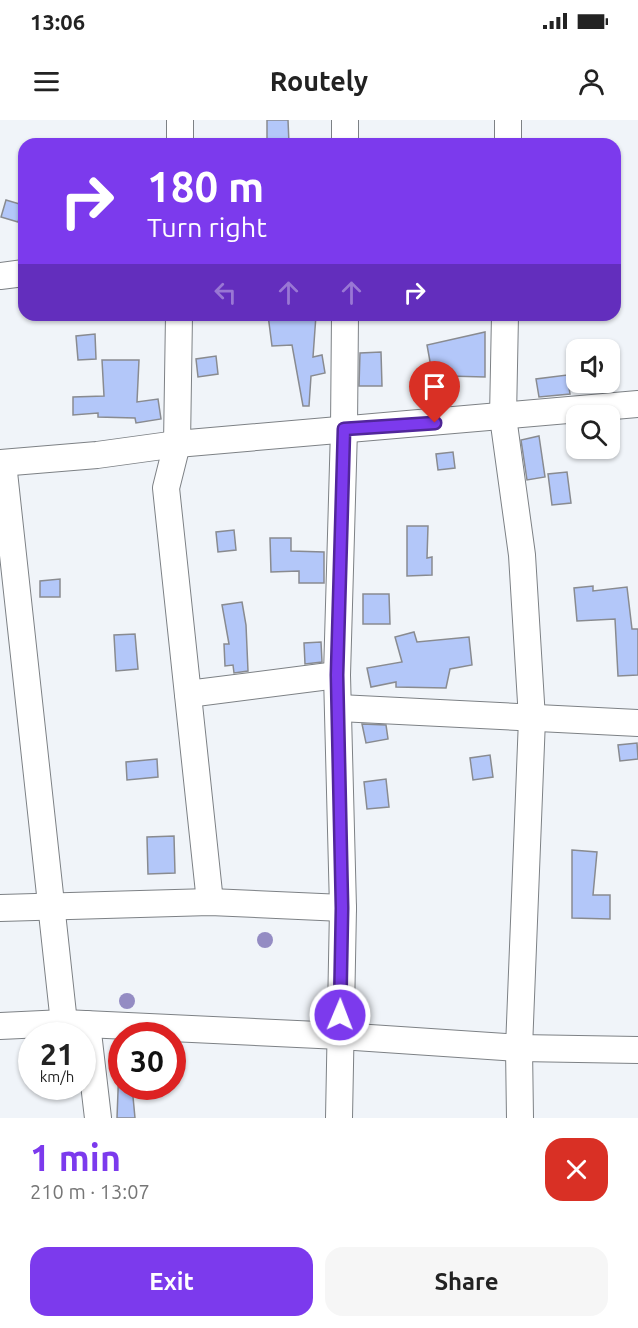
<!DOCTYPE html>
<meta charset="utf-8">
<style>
body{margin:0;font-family:Ubuntu,sans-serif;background:#f6f6f6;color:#222;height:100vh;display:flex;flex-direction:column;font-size:22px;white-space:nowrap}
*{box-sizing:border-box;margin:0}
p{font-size:20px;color:#767676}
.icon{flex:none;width:33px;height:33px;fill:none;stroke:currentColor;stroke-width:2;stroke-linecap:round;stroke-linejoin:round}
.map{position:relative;height:998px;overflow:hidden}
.drawer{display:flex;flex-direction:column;background:#fff;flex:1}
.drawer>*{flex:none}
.hud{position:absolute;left:18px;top:18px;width:603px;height:183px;border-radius:18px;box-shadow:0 2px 4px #0004;background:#7c3aed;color:#fff;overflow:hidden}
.fabs{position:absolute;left:566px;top:219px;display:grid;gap:12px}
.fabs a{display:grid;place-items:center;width:54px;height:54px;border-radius:12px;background:#fff;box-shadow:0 2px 4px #0004;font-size:30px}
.speed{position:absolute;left:18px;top:902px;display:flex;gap:12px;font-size:30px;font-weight:700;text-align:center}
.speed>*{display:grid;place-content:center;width:78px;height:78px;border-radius:50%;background:#fff;box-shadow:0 2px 4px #0004;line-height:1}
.speed small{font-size:15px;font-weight:400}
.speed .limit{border:9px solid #d22;background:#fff;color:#111}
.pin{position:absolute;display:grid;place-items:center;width:51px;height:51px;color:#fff;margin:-62px -26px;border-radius:50% 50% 50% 0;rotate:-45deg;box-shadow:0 0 6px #0007}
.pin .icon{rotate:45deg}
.me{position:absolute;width:66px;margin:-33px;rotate:1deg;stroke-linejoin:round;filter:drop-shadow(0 0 4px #0008)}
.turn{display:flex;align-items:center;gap:21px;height:126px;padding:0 30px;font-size:27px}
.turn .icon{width:78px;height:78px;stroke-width:2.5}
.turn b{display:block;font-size:42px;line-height:51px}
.lanes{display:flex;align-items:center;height:57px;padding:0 30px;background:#0003;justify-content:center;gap:30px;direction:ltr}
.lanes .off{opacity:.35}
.round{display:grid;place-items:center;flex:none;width:63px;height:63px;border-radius:18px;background:#f6f6f6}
.headline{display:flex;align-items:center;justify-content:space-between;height:102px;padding:0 30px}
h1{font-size:36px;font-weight:700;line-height:45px;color:#7c3aed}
.button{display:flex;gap:12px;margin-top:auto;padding:12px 30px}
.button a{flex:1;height:69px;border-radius:18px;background:#7c3aed;color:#fff;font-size:24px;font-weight:700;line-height:69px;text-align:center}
.button a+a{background:#f6f6f6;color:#222}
.status{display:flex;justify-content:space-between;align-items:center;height:42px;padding:0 30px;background:#fff;direction:ltr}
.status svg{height:16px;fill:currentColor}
header{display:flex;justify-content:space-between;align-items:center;height:78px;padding:0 30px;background:#fff;font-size:27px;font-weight:700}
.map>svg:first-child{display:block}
</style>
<div class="status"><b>13:06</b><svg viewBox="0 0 49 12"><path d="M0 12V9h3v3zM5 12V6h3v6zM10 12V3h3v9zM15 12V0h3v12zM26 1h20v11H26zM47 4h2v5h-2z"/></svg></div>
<header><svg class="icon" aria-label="menu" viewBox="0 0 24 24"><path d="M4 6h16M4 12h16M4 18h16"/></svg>Routely<svg class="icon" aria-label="person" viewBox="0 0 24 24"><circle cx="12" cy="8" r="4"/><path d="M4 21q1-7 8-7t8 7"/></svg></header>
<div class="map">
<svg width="638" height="998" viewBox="0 0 638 998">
<rect width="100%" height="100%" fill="#f0f4f9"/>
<!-- building -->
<g fill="#b3c7f9" stroke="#898b90" stroke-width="1.5">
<polygon points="267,0 288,0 289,24 267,24"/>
<polygon points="6,80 23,85 18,102 1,97"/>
<polygon points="268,195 316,195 313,237 322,235 325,253 311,256 309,286 303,286 292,225 272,226"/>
<polygon points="485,212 485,257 448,256 447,284 429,283 431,247 427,225"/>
<polygon points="95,214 96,239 78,240 76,216"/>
<polygon points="381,232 382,266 359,266 360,233"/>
<polygon points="216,236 218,254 198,257 196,239"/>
<polygon points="102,240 139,240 137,282 158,279 161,299 136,303 135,298 98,297 98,293 73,295 73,277 104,276"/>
<polygon points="567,255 570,274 539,277 536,259"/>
<polygon points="539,316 545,357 527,360 521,320"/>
<polygon points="453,332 455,348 438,350 436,334"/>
<polygon points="567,352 571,383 552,385 548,354"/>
<polygon points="407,406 428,406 427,438 432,437 432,455 407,456"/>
<polygon points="234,410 236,430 218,432 216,412"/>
<polygon points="270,418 291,418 291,431 324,432 324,463 299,463 299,451 271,452"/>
<polygon points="60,459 60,477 40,477 40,461"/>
<polygon points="593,466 593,471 627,467 632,509 638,509 638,555 618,556 615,499 577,501 574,468"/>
<polygon points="363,474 389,474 390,504 363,504"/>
<polygon points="242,482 246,505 248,551 234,553 233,545 225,546 224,524 229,524 222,485"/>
<polygon points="414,512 417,522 469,517 472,545 450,549 446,568 396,567 396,562 371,567 367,548 402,542 395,517"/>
<polygon points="135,514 138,549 116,551 114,515"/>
<polygon points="321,522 322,542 305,544 304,523"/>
<polygon points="362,604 386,605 388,619 366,623"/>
<polygon points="637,623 638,639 620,641 618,625"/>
<polygon points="490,635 493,657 473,660 470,638"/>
<polygon points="157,639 158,657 127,660 126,642"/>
<polygon points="386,659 389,687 367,689 364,662"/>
<polygon points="174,716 175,753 148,754 147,717"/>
<polygon points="572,730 597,732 593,775 610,775 610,799 572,798"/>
<polygon points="119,945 122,945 122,966 132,966 135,998 117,998"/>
</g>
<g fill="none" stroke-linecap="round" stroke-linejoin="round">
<!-- minor casing -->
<g stroke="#7d8185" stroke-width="28">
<g id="minor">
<polyline points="180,24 180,0"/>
<polyline points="345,24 345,0"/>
<polyline points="508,24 508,0"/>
<polyline points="0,156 24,153"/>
<polyline points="179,195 177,324 166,368 210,782"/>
<polyline points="505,195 503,297 522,435 532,599 519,928 520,998"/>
<polyline points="0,343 97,335 177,324 638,284"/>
<polyline points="3,343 64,903"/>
<polyline points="188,574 337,555"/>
<polyline points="339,588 638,603"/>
<polyline points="0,788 210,782 343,788"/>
<polyline points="87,904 98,998"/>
<polyline points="0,906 64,903 340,916 519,928 638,930"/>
<polyline points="339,998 343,788 337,555 344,309 345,195"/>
</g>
</g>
<!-- minor -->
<use href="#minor" stroke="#fff" stroke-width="26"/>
</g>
<!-- trees -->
<g fill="#948cc3">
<circle cx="265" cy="820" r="8"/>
<circle cx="127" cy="881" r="8"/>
</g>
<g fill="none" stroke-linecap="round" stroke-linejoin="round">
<!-- route casing -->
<g stroke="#51269a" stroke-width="15">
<polyline id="route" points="340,895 342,788 337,555 344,309 435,303"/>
</g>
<!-- route -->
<use href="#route" stroke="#7c3aed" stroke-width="10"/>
</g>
</svg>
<div class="fabs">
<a><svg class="icon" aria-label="sound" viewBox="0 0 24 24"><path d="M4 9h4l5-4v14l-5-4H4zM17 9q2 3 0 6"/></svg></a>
<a><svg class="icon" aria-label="search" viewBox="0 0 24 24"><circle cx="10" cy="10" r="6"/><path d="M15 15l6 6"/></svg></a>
</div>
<div class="speed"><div>21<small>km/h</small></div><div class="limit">30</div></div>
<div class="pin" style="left:435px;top:303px;background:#d93025"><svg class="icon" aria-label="arrive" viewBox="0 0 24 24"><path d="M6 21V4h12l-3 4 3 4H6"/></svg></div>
<svg class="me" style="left:340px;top:895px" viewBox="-20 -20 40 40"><circle r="17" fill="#7c3aed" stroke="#fff" stroke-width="3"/><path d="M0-11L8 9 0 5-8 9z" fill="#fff"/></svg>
<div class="hud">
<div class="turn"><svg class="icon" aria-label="right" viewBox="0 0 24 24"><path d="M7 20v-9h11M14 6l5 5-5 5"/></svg><div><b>180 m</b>Turn right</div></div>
<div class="lanes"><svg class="icon off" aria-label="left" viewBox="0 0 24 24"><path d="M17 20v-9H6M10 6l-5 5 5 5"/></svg><svg class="icon off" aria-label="ahead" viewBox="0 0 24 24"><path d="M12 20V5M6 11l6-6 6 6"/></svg><svg class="icon off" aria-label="ahead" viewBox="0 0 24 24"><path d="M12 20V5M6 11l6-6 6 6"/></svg><svg class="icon" aria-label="right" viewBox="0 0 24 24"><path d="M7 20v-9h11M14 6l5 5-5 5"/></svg></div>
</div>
</div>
<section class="drawer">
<div class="headline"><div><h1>1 min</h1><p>210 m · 13:07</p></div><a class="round" style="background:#d93025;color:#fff"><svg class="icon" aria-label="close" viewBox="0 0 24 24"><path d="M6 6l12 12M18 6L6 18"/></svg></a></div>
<div class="button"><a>Exit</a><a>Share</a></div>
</section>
